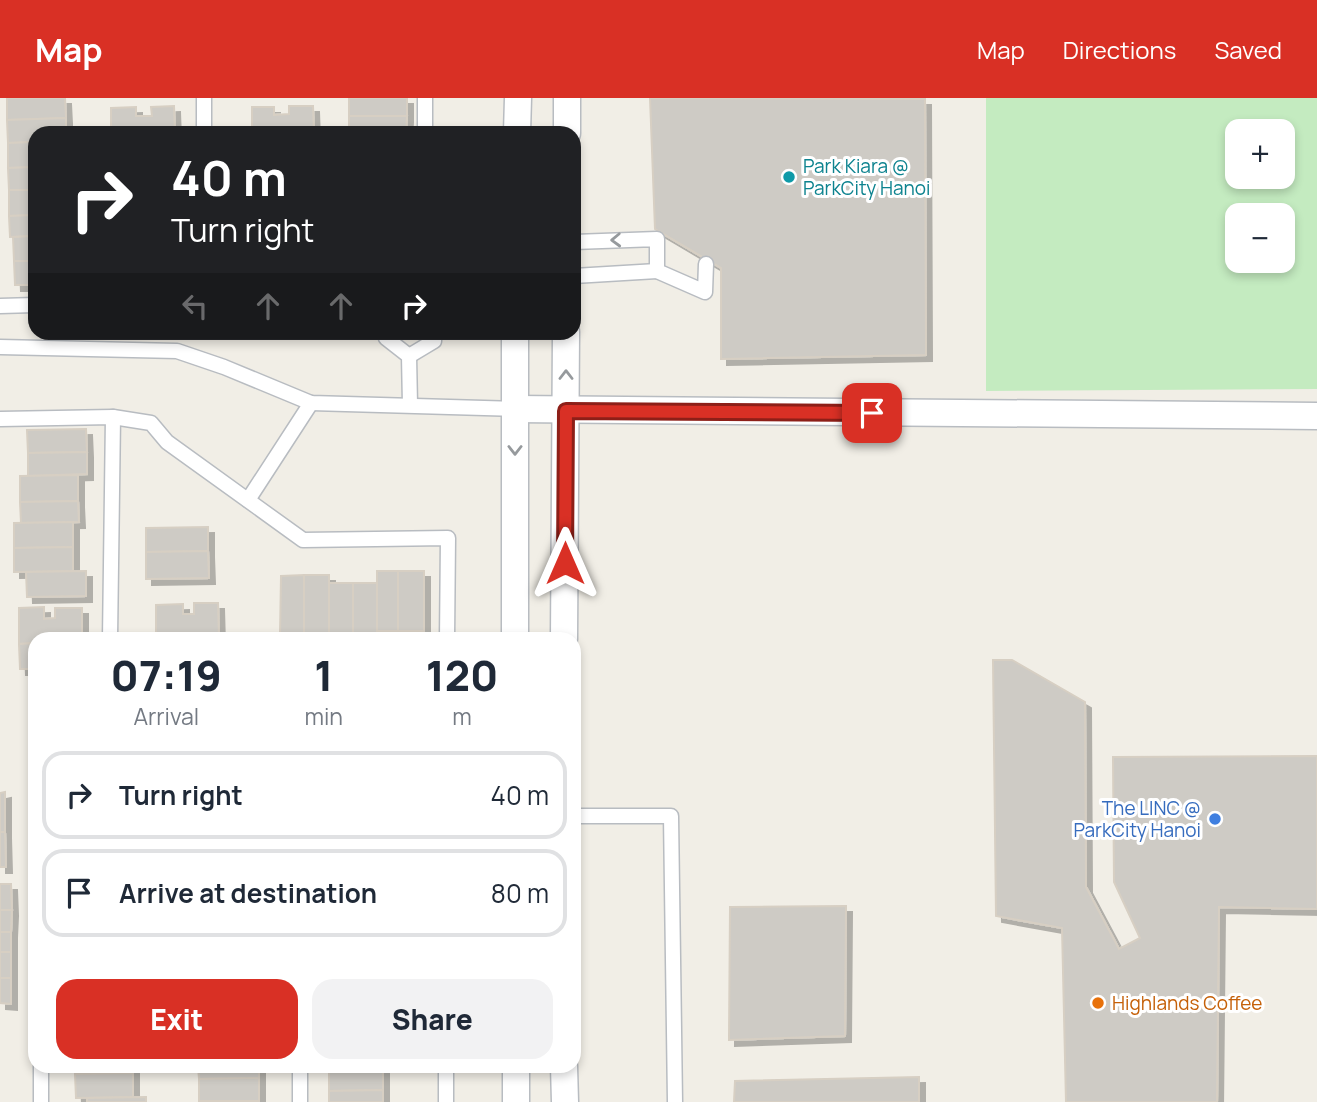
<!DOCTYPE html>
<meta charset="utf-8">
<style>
body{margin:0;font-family:Manrope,sans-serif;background:#f2f2f3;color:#1f2937;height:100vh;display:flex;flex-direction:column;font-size:26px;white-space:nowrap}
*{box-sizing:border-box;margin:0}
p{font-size:23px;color:#747a83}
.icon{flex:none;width:38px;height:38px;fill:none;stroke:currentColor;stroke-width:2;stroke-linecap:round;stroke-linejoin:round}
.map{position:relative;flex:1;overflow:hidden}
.side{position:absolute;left:28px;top:534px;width:553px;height:441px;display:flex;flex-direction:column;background:#fff;border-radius:21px;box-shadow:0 4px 10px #0003}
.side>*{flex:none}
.hud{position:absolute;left:28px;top:28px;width:553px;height:214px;border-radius:21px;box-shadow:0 4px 10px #0003;background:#202124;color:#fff;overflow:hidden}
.buttons{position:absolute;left:1225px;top:21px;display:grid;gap:14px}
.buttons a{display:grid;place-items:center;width:70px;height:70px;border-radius:14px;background:#fff;box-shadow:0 4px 10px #0003;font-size:35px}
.pin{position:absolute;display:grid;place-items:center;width:60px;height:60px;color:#fff;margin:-30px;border-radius:14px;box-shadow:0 4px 10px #0006}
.me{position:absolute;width:77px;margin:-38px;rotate:0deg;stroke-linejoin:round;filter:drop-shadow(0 0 5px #0008)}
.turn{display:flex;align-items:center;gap:24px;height:147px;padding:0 28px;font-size:32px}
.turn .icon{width:91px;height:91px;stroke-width:2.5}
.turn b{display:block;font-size:49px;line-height:60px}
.lanes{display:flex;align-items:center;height:66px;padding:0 28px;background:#0003;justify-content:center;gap:35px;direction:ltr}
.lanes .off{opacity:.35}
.eta{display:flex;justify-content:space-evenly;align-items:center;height:119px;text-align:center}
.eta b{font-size:42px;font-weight:800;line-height:49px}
.cta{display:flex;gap:14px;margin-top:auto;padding:14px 28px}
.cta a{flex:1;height:80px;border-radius:21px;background:#d93025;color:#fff;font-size:28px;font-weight:800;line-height:80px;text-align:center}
.cta a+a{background:#f2f2f3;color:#1f2937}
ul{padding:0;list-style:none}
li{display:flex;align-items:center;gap:21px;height:88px;margin:0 14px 10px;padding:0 14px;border:4px solid #e0e1e3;border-radius:21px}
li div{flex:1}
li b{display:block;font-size:26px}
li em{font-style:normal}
header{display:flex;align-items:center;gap:42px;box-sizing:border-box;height:98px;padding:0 35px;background:#d93025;color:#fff}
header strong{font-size:33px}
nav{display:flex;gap:38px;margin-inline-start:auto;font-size:24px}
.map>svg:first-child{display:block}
</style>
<header>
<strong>Map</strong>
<nav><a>Map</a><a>Directions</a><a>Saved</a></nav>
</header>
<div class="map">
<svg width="1317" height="1004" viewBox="0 0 1317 1004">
<defs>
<filter id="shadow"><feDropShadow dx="6" dy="6" stdDeviation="0" flood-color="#0004"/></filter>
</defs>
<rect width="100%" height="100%" fill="#f1eee6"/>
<!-- green -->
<path fill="#c4ebc0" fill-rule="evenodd" d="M986 0H1317V291L986 293ZM1237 33H1283V79H1237ZM1237 117H1283V163H1237Z"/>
<!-- building -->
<g fill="#cecbc5" stroke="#d7cfc3" stroke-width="2" filter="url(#shadow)">
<polygon points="7,0 65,0 66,20 7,22"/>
<rect x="349" y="0" width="58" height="18"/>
<polygon points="650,0 925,1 926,257 721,261 721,170 655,131"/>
<polygon points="174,8 175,35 111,35 111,10 136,9 136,18 152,18 151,9"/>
<polygon points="289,8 313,8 314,35 252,35 252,9 274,9 274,17 289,16"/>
<polygon points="349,18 407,18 406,35 349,35"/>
<polygon points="66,20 66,35 35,35 35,44 8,45 7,22"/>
<polygon points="35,44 35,69 8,70 8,45"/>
<polygon points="35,69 35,92 9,92 8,70"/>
<polygon points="9,92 35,92 35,117 9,118"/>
<polygon points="35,117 35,138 10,139 9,118"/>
<polygon points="35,138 35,163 14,163 13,139"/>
<polygon points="14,163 35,163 35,187 15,187"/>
<polygon points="86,331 87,354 28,355 27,332"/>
<polygon points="87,354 87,376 28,378 28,355"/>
<polygon points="78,377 78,403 20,404 20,378"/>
<polygon points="78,403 79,424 21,425 20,404"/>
<polygon points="73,424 73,449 14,450 14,425"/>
<polygon points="208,429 208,453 146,454 146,430"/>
<polygon points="73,449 73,473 14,474 14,450"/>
<polygon points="208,453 209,480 146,481 146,454"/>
<polygon points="86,473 86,498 27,499 26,474"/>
<rect x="377" y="473" width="21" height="60"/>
<rect x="398" y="473" width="26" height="60"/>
<polygon points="304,477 329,477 329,537 304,538"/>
<polygon points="304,477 304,538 280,538 281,478"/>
<rect x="329" y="485" width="24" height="56"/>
<rect x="353" y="485" width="24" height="56"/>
<polygon points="194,505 218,505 219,540 156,541 156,507 183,506 183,516 194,516"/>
<polygon points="44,509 44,521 55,520 55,510 82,510 82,541 35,541 35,545 19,546 19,510"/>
<polygon points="35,545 35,571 20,571 19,546"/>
<polygon points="993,562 1012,562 1085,604 1086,789 1119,851 1140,840 1114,784 1113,659 1317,658 1317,811 1219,809 1217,1004 1066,1004 1062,830 996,818"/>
<polygon points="5,694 5,734 0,734 0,695"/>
<polygon points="0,734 5,734 6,769 0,769"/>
<polygon points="0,786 11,786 12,812 0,812"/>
<polygon points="846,808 845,938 729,942 730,809"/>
<polygon points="0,812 12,812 11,834 0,834"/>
<rect x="0" y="834" width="11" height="20"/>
<rect x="0" y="854" width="11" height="26"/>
<polygon points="0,880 11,880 11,906 0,905"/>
<polygon points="75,968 133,968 133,975 75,976"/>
<polygon points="198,968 259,968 259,980 199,981"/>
<polygon points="383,968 383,992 329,993 329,969"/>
<polygon points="133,975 133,999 76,1000 75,976"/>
<polygon points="919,979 919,1004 734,1004 735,983"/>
<polygon points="259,980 259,1003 199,1003 199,981"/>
<polygon points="383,992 383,1004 329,1004 329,993"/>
<polygon points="146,999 146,1004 87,1004 87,1000"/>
</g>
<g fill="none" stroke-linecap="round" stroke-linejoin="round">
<!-- lane casing -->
<g stroke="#b8bcc1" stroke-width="17">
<g id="lane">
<polyline points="204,0 204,35"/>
<polyline points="425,35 425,0"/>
<polyline points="574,144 657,141 657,173 705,194 706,166"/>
<polyline points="574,178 657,173"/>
<polyline points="0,208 35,207"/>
<polyline points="386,234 386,240 409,258 410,307"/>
<polyline points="0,249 177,253 224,269 311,305 515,311"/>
<polyline points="409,258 434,243 434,234"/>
<polyline points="0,321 113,319 151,325 167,344 303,442 448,440 447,541"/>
<polyline points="248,402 311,305"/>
<polyline points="110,541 113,319"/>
<polyline points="574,718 671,718 675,1004"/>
<polyline points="41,968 41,1004"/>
<polyline points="300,968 300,1004"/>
<polyline points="446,1004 446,968"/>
</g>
</g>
<!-- street casing -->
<g stroke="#b8bcc1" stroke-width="29">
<g id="street">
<polyline points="517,35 518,0"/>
<polyline points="567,35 567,0"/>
<polyline points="515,311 1317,318"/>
<polyline points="515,541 515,234"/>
<polyline points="564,541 566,234"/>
<polyline points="516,968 516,1004"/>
<polyline points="564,968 565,1004"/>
</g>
</g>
<!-- lane -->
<use href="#lane" stroke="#fff" stroke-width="14"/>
<!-- street -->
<use href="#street" stroke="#fff" stroke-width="26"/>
</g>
<!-- one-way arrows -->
<defs><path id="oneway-chevron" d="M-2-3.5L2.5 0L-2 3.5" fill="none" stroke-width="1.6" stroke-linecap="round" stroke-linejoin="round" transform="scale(1.75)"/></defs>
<g stroke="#969a9d">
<use href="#oneway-chevron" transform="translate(616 142) rotate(178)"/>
<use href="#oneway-chevron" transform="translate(566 277) rotate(-90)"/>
<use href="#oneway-chevron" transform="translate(515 352) rotate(90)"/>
</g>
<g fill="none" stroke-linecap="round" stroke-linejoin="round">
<!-- route casing -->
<g stroke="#8d1f18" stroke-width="18">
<polyline id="route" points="565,465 566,313 872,315"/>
</g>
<!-- route -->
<use href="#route" stroke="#d93025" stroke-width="12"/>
</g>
<!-- markers -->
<circle fill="#0f9aa8" stroke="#fff" stroke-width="2.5" cx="789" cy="79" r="7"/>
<circle fill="#3f7fe0" stroke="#fff" stroke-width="2.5" cx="1215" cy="721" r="7"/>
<circle fill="#e8710a" stroke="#fff" stroke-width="2.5" cx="1098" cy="905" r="7"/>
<g text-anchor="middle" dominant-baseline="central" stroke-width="6" stroke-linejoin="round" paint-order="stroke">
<!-- culture labels -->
<g font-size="19" fill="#0d838f" stroke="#fff" text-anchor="start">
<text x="803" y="68">Park Kiara @<tspan x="803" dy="22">ParkCity Hanoi</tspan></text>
</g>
<!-- shop labels -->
<g font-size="19" fill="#366cbe" stroke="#fff" text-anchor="end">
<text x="1201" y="710">The LINC @<tspan x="1201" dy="22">ParkCity Hanoi</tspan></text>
</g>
<!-- food labels -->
<g font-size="19" fill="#c56008" stroke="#fff" text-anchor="start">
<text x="1112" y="905">Highlands Coffee</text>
</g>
</g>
</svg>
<div class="buttons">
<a>+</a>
<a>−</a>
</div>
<div class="pin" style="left:872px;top:315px;background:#d93025"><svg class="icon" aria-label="arrive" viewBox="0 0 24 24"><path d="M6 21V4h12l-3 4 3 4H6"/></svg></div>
<svg class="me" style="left:565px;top:465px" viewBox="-20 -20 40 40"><path d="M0-17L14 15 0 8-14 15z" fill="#d93025" stroke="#fff" stroke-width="4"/></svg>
<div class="hud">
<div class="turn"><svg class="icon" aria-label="right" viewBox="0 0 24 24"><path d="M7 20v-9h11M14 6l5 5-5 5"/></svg><div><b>40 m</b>Turn right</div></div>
<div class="lanes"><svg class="icon off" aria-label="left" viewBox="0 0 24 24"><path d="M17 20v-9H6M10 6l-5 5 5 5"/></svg><svg class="icon off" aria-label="ahead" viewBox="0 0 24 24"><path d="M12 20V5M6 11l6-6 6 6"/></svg><svg class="icon off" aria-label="ahead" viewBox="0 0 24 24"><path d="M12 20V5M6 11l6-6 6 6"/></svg><svg class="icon" aria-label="right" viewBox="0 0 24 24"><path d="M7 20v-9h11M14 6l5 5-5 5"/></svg></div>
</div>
<section class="side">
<div class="eta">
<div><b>07:19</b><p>Arrival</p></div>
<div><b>1</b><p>min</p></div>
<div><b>120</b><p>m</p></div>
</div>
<ul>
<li><svg class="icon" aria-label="right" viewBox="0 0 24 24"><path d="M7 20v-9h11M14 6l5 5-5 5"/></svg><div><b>Turn right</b></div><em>40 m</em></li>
<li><svg class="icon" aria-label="arrive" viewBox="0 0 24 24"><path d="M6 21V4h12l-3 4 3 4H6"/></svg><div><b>Arrive at destination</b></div><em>80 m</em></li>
</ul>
<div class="cta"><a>Exit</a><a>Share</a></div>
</section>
</div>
